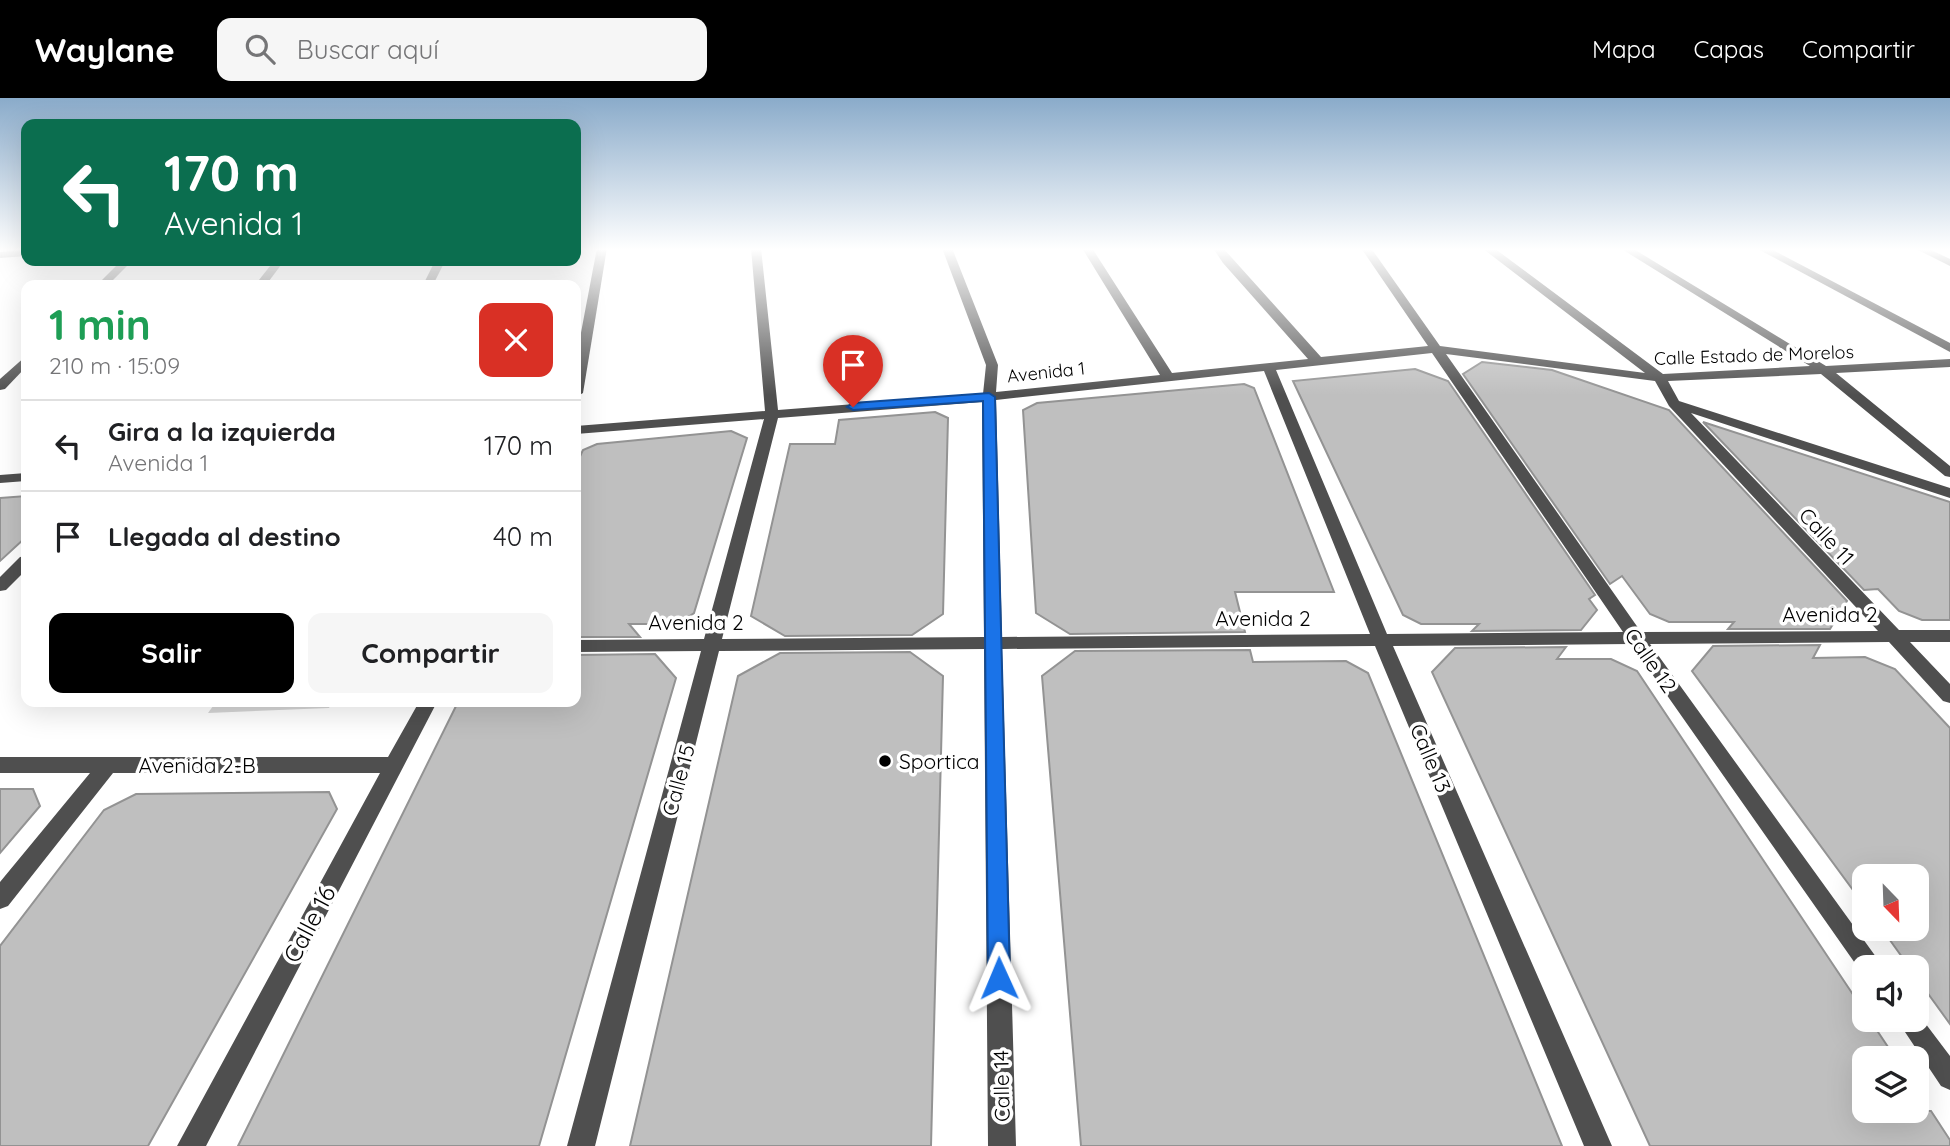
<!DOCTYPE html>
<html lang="es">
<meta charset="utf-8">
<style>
body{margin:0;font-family:Quicksand,sans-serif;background:#f6f6f6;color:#202124;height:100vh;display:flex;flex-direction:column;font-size:26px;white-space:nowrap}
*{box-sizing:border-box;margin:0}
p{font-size:23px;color:#757577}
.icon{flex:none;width:38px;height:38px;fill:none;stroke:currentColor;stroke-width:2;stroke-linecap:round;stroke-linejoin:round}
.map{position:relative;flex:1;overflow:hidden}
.side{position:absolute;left:21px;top:182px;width:560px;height:427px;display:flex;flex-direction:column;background:#fff;border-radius:14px;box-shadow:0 7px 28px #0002}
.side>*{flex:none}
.guide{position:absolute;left:21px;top:21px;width:560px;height:147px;border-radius:14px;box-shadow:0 7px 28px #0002;background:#0b6e4f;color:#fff;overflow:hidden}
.needle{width:46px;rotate:157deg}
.controls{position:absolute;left:1852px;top:766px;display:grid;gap:14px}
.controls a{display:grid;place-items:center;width:77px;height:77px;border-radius:14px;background:#fff;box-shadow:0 7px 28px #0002;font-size:35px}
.pin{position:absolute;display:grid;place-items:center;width:60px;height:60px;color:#fff;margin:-72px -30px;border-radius:50% 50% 50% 0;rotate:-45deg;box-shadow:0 0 7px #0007}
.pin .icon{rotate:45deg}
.me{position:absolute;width:77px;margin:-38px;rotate:359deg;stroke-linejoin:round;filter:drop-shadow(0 0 5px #0008)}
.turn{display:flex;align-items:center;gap:24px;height:147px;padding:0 28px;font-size:32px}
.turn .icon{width:91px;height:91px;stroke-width:2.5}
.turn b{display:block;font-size:49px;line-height:60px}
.round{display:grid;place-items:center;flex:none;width:74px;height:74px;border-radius:14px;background:#f6f6f6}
.overview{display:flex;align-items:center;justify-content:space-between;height:119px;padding:0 28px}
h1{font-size:42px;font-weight:800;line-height:52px;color:#1e9e55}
.button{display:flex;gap:14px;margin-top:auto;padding:14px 28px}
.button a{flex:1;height:80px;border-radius:14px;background:#000;color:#fff;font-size:28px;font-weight:800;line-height:80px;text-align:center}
.button a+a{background:#f6f6f6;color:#202124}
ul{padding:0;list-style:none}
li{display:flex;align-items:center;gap:21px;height:91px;padding:0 28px;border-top:2px solid #e0e0e0}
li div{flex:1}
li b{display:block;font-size:26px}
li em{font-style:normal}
header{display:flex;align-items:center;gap:42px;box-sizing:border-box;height:98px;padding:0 35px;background:#000;color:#fff}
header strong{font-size:33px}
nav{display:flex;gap:38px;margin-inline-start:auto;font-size:24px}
.search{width:490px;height:63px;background:#f6f6f6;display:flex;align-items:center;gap:18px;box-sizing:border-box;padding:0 24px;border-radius:14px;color:#757577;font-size:26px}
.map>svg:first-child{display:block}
</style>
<header>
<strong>Waylane</strong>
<div class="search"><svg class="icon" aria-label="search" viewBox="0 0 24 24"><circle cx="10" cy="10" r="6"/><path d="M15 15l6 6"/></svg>Buscar aquí</div>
<nav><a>Mapa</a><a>Capas</a><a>Compartir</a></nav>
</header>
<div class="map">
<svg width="1950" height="1048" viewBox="0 0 1950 1048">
<rect width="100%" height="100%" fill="#fff"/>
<!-- green -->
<polygon fill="#d6d6d6" points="216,604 332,604 329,610 208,615"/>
<!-- building -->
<g fill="#bfbfbf" stroke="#939393" stroke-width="2">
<polygon points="1482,264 1552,272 1669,312 1847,503 1830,531 1728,531 1734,524 1669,524 1650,516 1622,478 1610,486 1463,276"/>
<polygon points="1415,271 1448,283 1595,497 1589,501 1597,512 1581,532 1472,533 1479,526 1421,526 1403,517 1293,283"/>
<polygon points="1244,286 1254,290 1334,494 1235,494 1245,534 1070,536 1036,515 1023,312 1037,305"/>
<polygon points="935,314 948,320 943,516 912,537 785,538 751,518 790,346 835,346 839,322"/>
<polygon points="1703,324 1950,404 1950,522 1922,522 1899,513 1878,491 1864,492"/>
<polygon points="731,333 747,340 694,515 678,526 629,526 640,539 576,539 576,367 583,352 597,346"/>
<polygon points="26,398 26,439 0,463 0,400"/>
<polygon points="1820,547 1813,560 1865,559 1895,571 1950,630 1950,926 1916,879 1916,870 1910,870 1882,831 1916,831 1916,779 1864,779 1864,807 1692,573 1713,548"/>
<polygon points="1566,549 1557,561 1611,561 1637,573 1864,913 1864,922 1870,922 1896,961 1864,961 1864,1013 1931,1013 1950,1042 1950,1048 1650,1048 1432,574 1455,550"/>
<polygon points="1250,552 1253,564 1346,563 1368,575 1562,1048 1081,1048 1042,578 1075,553"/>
<polygon points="910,554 943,578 931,1048 630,1048 738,578 780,555"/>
<polygon points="655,556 676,580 539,1048 238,1048 458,604 576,604 576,557"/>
<polygon points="0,691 33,691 40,708 0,755"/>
<polygon points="329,694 337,711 148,1048 0,1048 0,848 104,712 136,696"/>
</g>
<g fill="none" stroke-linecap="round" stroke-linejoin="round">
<!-- minor -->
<g fill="#4f4f4f" fill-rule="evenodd">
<polygon points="597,150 607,150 583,295 576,299 576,261"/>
<path d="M751 150H761L778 312 983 296 986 267 942 150H952L998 267 996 294 1160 277 1082 150H1092L1172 275 1308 261 1223 165 1213 150H1223L1321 259 1428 248 1361 150H1371L1440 248 1645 275 1482 150H1494L1663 276 1810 268 1620 150H1632L1826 268 1950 261V269L1836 275 1950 368V379L1945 378 1821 276 1668 283 1679 303 1950 390V400L1691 315 1899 532H1950V544H1910L1950 586V605L1943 603 1889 544 1650 546 1884 870H1864V878L1631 546 1393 548 1612 1048H1584L1375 548 1002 551 1016 1048H988L984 551 719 553 595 1048H567L701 553 576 554V542L704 541 764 321 576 336V328L765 313ZM1432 255 1623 534 1387 536 1276 272ZM1446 256 1655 283 1669 308 1878 533 1641 534ZM1264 273 1370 536 1002 539 996 302ZM982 304 984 539 722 541 778 320Z"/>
<polygon points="1756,150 1769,150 1950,245 1950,254"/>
<polygon points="1914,150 1927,150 1950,161 1950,168"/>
<polygon points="26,152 26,158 0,160 0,154"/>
<polygon points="121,163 132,163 108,187 97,187"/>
<polygon points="274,163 284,163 266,187 255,187"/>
<polygon points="435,163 445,163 433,187 423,187"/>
<polygon points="26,258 26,269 5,291 0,292 0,281"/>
<polygon points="26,375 26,383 0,385 0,377"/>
<polygon points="26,458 26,472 6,492 0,493 0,479 20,459"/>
<polygon points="419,604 437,604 206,1048 177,1048 380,675 113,675 8,808 0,811 0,784 90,675 0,675 0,659 388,659"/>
<polygon points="1916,913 1950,958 1950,992 1941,988 1897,922 1916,922"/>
</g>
</g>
<!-- sky -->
<linearGradient id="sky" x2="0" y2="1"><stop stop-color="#8aabca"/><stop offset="0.51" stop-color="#fff"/><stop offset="1" stop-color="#fff" stop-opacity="0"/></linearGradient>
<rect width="1950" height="297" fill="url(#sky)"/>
<!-- route -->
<polygon fill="#1a73e8" stroke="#114b97" stroke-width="2" points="989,295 995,299 1010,880 1007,887 999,890 991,887 988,880 983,303 853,312 847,309 853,305"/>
<!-- markers -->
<circle fill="#000" stroke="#fff" stroke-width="2.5" cx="885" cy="663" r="7"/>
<g text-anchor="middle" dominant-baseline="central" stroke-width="7" stroke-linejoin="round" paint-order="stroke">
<!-- far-street labels -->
<g font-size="18" fill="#000" stroke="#fff">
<text transform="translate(1754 257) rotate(-2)">Calle Estado de Morelos</text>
<text transform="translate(1046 274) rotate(-6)">Avenida 1</text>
</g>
<!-- street labels -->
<g font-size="21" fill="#000" stroke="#fff">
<text transform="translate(1827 438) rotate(47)">Calle 11</text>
<text x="1830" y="516">Avenida 2</text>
<text x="1263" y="520">Avenida 2</text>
<text x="696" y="524">Avenida 2</text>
<text transform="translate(1651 562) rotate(55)">Calle 12</text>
<text transform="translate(1431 660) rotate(67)">Calle 13</text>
<text x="197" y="667">Avenida 2-B</text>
<text transform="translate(678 682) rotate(-75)">Calle 15</text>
<text transform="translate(1001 988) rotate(-91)">Calle 14</text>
</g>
<!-- poi labels -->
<g font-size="21" fill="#000" stroke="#fff" text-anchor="start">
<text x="899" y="663">Sportica</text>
</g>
<!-- near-street labels -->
<g font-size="24" fill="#000" stroke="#fff">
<text transform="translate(309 826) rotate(-62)">Calle 16</text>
</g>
</g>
</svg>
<div class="controls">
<a><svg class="needle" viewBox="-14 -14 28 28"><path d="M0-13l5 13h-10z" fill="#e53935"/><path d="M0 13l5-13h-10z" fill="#757577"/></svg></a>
<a><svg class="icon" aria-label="sound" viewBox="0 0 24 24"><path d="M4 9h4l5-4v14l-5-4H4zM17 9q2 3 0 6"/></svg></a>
<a><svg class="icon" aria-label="layers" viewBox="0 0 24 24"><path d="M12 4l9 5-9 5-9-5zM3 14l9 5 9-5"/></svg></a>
</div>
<div class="pin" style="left:853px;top:309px;background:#d93025"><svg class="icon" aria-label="arrive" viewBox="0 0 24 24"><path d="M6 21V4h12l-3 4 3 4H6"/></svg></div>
<svg class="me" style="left:999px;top:880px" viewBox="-20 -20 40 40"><path d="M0-17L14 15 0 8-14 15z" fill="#1a73e8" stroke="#fff" stroke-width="4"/></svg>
<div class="guide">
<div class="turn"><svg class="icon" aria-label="left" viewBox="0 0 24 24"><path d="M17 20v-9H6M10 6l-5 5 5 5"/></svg><div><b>170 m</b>Avenida 1</div></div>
</div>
<section class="side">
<div class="overview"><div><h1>1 min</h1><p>210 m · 15:09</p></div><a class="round" style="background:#d93025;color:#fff"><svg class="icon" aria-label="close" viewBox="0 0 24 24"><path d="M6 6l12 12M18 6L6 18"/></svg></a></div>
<ul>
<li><svg class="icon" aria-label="left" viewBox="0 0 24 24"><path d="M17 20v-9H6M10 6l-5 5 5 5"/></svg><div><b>Gira a la izquierda</b><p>Avenida 1</p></div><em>170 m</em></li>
<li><svg class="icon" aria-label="arrive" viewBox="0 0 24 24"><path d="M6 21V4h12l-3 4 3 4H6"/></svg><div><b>Llegada al destino</b></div><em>40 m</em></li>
</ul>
<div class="button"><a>Salir</a><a>Compartir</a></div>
</section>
</div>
